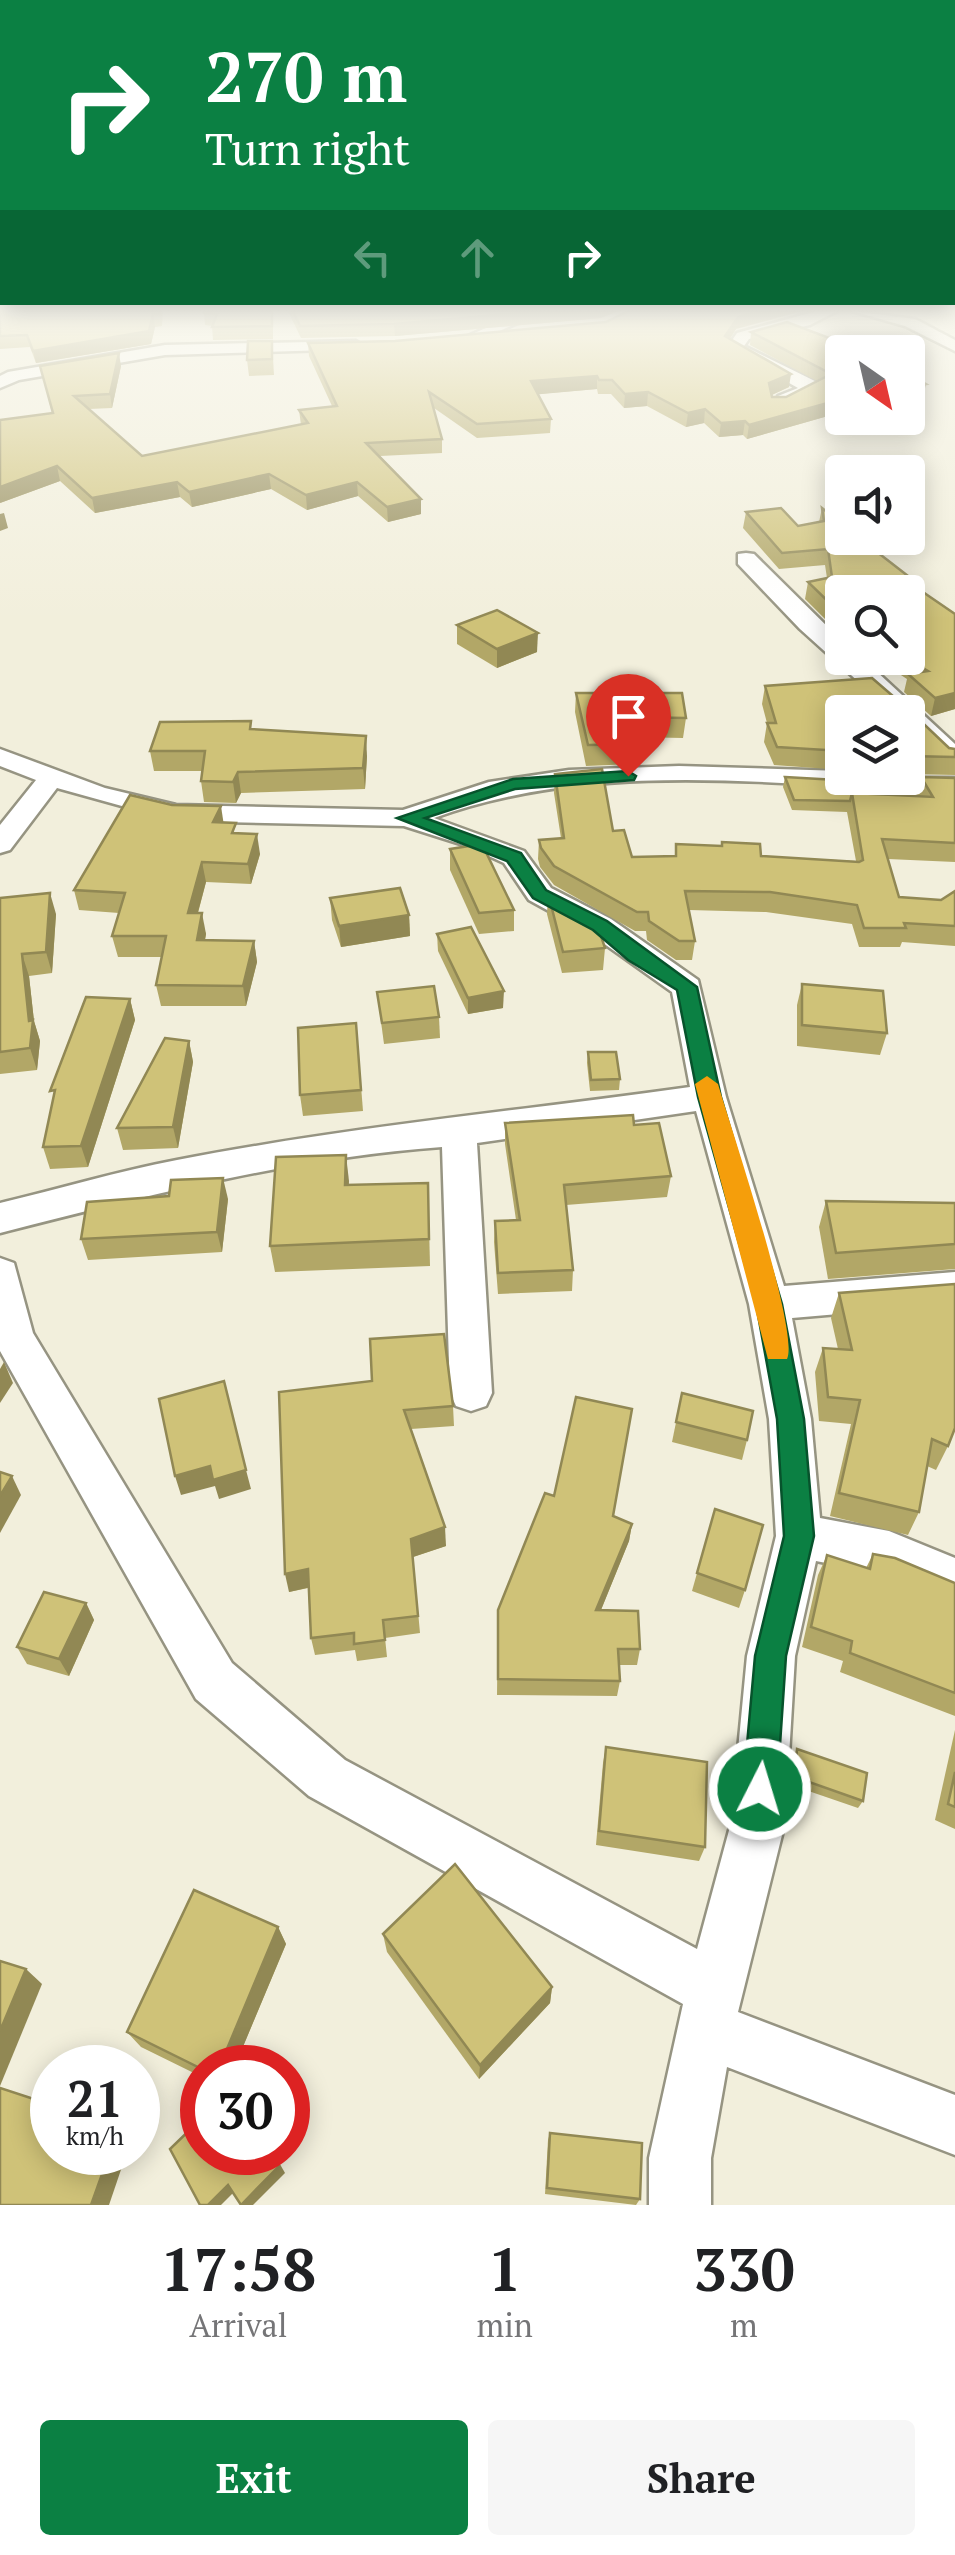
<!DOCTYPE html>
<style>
body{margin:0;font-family:"PT Serif",serif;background:#f6f6f6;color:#202124;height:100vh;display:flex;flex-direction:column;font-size:38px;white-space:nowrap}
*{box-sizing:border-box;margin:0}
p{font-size:32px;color:#757577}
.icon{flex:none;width:55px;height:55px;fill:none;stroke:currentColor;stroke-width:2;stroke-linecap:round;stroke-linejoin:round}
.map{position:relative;height:2205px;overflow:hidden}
.details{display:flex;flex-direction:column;background:#fff;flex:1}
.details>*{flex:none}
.top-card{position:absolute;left:0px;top:0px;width:955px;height:305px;box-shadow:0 5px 25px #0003;background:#0b8043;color:#fff;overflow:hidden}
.needle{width:65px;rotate:146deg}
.controls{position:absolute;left:825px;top:335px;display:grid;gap:20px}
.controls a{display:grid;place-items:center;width:100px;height:100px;border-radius:10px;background:#fff;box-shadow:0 5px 25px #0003;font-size:50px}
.speed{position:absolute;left:30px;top:2045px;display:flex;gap:20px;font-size:50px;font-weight:700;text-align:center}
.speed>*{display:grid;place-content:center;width:130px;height:130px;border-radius:50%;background:#fff;box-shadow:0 5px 25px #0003;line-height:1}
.speed small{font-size:25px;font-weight:400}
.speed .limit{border:15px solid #d22;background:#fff;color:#111}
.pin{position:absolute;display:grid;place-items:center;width:85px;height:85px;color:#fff;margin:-102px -42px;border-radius:50% 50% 50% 0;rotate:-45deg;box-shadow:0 0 10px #0007}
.pin .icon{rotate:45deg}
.me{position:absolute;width:110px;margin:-55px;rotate:5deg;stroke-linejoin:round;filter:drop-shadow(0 0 8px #0008)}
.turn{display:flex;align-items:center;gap:35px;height:210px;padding:0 40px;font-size:45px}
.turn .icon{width:130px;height:130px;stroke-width:2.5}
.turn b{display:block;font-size:70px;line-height:85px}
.lanes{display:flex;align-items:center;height:95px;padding:0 40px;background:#0003;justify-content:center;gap:50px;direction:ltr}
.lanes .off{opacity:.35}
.eta{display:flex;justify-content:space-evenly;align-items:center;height:170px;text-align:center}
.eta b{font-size:60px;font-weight:700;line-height:70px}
.primary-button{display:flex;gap:20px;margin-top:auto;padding:20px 40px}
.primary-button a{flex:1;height:115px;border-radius:10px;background:#0b8043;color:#fff;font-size:40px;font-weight:700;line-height:115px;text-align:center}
.primary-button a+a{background:#f6f6f6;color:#202124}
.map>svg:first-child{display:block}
</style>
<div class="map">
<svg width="955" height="2205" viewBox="0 0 955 2205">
<rect width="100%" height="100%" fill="#f2efdc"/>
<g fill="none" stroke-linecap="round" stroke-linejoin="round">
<!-- minor casing -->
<g stroke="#969482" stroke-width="5">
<g id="minor">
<polygon points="523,311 544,311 482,339 468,336"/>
<polygon points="817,311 837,311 810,325 749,339 744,346 825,386 790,404 778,404 778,396 798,388 727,348 737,333"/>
<polygon points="852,311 915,319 955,340 955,351 905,326"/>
<polygon points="356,341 364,346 362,349 165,355 19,380 0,388 0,376 8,372 165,345"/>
<polygon points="746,553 754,554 842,641 842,658 862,658 955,744 955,766 946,764 908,727 908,712 892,712 800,629 738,564 738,554"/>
<path d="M0 749 105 788 176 805 403 810 489 782 569 770 679 766 842 771V778H955V794C784 785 598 758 434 818L524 851 551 888 611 919 698 980 726 1097 784 1286 955 1272V1304L792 1318 811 1419 820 1518 889 1531 955 1558V1604L886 1575 816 1561 795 1656 785 1823 738 2012 955 2095V2155L727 2067 711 2158V2205H649V2158L683 2004 309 1796 196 1699 0 1351V1258L14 1263 33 1333 232 1663 345 1760 697 1949 731 1823 747 1656 776 1536 769 1419 749 1304 696 1111 477 1143 492 1393 486 1406 471 1411 456 1406 450 1393 442 1147C292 1158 145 1196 0 1233V1203C59 1189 118 1171 177 1160 347 1127 519 1111 690 1087L672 992 589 933 529 900 504 863 467 846 404 826 176 821 57 788 10 850 0 853V825L36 780 0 766Z"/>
</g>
</g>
<!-- minor -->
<use href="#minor" fill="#fff" fill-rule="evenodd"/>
</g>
<!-- wall -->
<g fill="#b2a767">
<polygon points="0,311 163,311 162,326 155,327 151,344 36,363 30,347 0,349"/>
<polygon points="273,311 273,339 213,340 212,326 205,325 204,313"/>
<polygon points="288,311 618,311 601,318 395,336 301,338"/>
<polygon points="736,329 730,339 789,387 772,395 772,397 786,397 817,381 750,345 751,332 842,352 842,412 747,439 743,435 719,437 704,423 686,427 647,406 624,408 611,394 598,394 597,389 538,394 551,419 550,433 477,438 434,408 442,439 442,453 380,456 421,499 421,514 388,522 358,496 307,510 271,489 192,507 180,497 95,513 60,481 0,503 52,413 40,366 121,366 112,408 89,409 142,456 301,425 299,410 332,406 309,356 308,343"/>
<polygon points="272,341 274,375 249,376 247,360"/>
<polygon points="822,508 908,576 906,581 955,709 931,716 904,692 907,679 875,658 908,658 842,592 842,636 805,599 808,582 827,578 825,565 779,569 743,528 746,512 798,526 819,522"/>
<polygon points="457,625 537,652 497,668 457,644"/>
<polygon points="765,686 910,711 949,748 955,749 955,775 908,774 908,712 842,712 842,770 774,765 764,742 767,723 762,704"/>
<polygon points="576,693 686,718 683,738 633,737 634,744 633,764 586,766 575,712"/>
<polygon points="252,729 367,756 365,789 241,793 236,803 204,802 201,781 202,771 154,771 150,751"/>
<polygon points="555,774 613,831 632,857 675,856 676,844 761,856 856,861 847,812 792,810 783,787 785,777 858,793 916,796 921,777 955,778 955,862 888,859 899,897 941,900 955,892 955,946 902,942 900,947 859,947 852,924 766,912 689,910 695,941 692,960 676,960 647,940 646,931 635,931 554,885 540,867 538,859 539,840 561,838 554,793"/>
<polygon points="224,823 260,854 251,884 206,882 198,913 206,934 205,940 254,941 257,962 246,1006 161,1006 156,985 162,957 118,957 112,936 119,913 79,910 74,890"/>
<polygon points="450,849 514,910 514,931 479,934 450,870"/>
<polygon points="548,893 605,948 603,970 562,973 547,914"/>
<polygon points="0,898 56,914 52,973 29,976 34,1021 40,1041 37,1070 0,1074"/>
<polygon points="330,898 409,915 410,936 341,947 332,920"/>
<polygon points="437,934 503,1008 468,1014 438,951"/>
<polygon points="802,984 887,1033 880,1055 797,1046 797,1005"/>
<polygon points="377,992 439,1017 440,1038 384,1044"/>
<polygon points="130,999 135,1020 88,1167 50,1169 43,1147"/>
<polygon points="356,1023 363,1111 303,1116 300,1095"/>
<polygon points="189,1041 193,1062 178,1148 123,1150 117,1128"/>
<polygon points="588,1052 620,1079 619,1090 590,1091 587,1063"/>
<polygon points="505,1123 634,1125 671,1176 667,1197 566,1205 573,1270 572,1291 498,1294 494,1242 495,1221 516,1220 505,1144"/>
<polygon points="428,1183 430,1266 275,1272 270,1246 349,1185"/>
<polygon points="169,1196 228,1199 222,1252 88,1260 81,1239"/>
<polygon points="826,1201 955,1203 955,1269 828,1279 819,1227"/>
<polygon points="839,1293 948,1446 936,1470 927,1466 919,1512 908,1535 830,1516 851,1424 819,1421 815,1372 823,1348 838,1349 831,1318"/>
<polygon points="372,1381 453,1406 454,1426 411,1429 446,1546 413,1557 420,1633 385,1638 387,1657 357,1661 355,1650 315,1655 311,1638 308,1588 289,1592"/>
<polygon points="682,1393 747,1440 742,1460 672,1442"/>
<polygon points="715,1509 745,1590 739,1608 692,1591"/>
<polygon points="613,1516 632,1524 629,1541 601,1610 640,1649 637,1665 619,1665 620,1681 617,1696 497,1695 498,1610"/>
<polygon points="873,1554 955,1583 955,1716 840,1672 843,1661 802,1647 818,1575 827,1555 866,1568"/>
<polygon points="86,1603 94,1620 69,1676 27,1664 17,1647"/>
<polygon points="955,1730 955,1829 935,1820"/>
<polygon points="606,1747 705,1847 699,1861 596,1845 603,1763"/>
<polygon points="797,1749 863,1801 858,1808 791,1785 793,1757"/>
<polygon points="278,1927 286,1944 234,2068 202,2068 202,2077 141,2047 127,2032"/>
<polygon points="383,1934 552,1987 550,2003 479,2079 387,1952"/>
<polygon points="550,2133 640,2199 636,2205 545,2194 548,2140"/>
</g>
<!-- shaded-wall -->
<g fill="#918854">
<polygon points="542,311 618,311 601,318 395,336 394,324"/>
<polygon points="759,311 803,311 736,329 723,349 725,336 738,317"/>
<polygon points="153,314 155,327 151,344 36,363 33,351"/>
<polygon points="119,353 121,366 112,408 110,394"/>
<polygon points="791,374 789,387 767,397 769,383"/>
<polygon points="597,376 597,389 531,395 531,381"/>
<polygon points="926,384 923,397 908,400 908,387"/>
<polygon points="648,392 647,406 624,408 625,394"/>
<polygon points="842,399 842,412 747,439 749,425"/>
<polygon points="705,409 704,423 686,427 688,413"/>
<polygon points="745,421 743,435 719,437 721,423"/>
<polygon points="57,466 60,481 0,503 0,487"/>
<polygon points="269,474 271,489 192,507 189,492"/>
<polygon points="177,482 180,497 95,513 92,498"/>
<polygon points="357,482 358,496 307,510 306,495"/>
<polygon points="421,499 421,514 388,522 387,507"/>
<polygon points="4,513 8,528 0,531 0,514"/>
<polygon points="538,633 537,652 497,668 497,649"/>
<polygon points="955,693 955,709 931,716 935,698"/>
<polygon points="366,736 367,756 365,789 363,768"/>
<polygon points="238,772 241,793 236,803 233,782"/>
<polygon points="221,806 224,826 213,822"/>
<polygon points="257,834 260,854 251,884 248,864"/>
<polygon points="202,862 206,882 192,934 188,913"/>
<polygon points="50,893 56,914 52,973 46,952"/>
<polygon points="202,913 206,934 201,960 197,940"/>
<polygon points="409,915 410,936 341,947 339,926"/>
<polygon points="254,941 257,962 246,1006 243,986"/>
<polygon points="22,954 29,976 34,1021 40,1041 37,1070 30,1048 29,1021"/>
<polygon points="504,991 503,1008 468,1014 468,998"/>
<polygon points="130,999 135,1020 88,1167 81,1146"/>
<polygon points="189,1041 193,1062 178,1148 173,1127"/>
<polygon points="346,1155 349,1181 348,1212 345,1185"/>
<polygon points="223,1178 228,1199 222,1252 217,1232"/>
<polygon points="4,1362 13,1383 0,1403 0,1369"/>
<polygon points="210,1466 246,1470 251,1489 219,1499 215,1486 181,1495 175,1476"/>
<polygon points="12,1476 21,1495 0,1533 0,1496"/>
<polygon points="632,1524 629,1541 594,1627 596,1610"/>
<polygon points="445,1527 446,1546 413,1557 411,1539"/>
<polygon points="308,1569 311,1587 289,1592 285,1574"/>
<polygon points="86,1603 94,1620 69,1676 59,1659"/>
<polygon points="278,1927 286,1944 234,2068 219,2068"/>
<polygon points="26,1969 42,1984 0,2086 0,2031"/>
<polygon points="552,1987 550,2003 479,2079 480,2065"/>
<polygon points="110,2152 127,2152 109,2205 91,2205"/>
<polygon points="271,2152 273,2152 285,2173 253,2205 241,2205"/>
<polygon points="228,2185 235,2191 221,2205 208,2205"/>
</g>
<!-- building -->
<g fill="#cfc278" stroke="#918854" stroke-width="2.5">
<polygon points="0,311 160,311 160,314 153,314 149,331 33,351 27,335 0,336"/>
<polygon points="204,311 272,311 272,326 212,327 217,314 204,313"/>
<polygon points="293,311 542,311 394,324 300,326"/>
<polygon points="628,311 759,311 738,317 725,336 791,374 769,383 772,397 786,397 831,374 751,332 787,322 866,352 842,352 842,399 749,425 745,421 721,423 705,409 688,413 648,392 625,394 612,380 599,380 597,376 531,381 551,419 477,424 429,392 442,439 366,443 421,499 387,507 357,482 306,495 269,474 189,492 177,482 92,498 57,466 0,487 0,420 53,413 40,366 119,353 110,394 74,396 142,456 308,423 299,410 337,406 308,343 395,341 606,322"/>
<polygon points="248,341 272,341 272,359 247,360"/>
<polygon points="908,374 926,384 908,387"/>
<polygon points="781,508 798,526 824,521 822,508 842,524 842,538 859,538 908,576 901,577 955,614 955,693 935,698 908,674 928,671 906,658 908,658 908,592 842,592 842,615 808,582 832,577 828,549 782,553 746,512"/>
<polygon points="497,610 538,633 497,649 457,625"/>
<polygon points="872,678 894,697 909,698 910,711 949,748 955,749 955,757 908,756 908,712 842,712 842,751 777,747 767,723 776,723 765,686"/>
<polygon points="576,693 682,693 686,718 627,717 634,744 588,745"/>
<polygon points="251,721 250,729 366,736 363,768 238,772 233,782 201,781 205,751 150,751 160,722"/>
<polygon points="602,769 613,831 624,830 632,857 676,856 676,844 722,846 722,842 760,844 761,856 859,862 863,860 852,793 933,797 921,777 955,778 955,843 882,839 899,897 941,900 955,891 955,926 904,923 906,928 864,928 857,905 770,892 685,891 695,941 679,941 649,921 648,912 637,912 554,866 541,848 539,840 564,838 555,774"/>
<polygon points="785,777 854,781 857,793 852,793 850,801 794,800"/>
<polygon points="130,795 172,805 221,806 213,822 236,823 232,833 257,834 248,864 202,862 188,913 202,913 197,940 254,941 243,986 156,985 166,936 112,936 125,893 74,890"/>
<polygon points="482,844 514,910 479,913 450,849"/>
<polygon points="400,888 409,915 339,926 330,898"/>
<polygon points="50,893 46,952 22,954 29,1021 33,1020 30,1048 0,1052 0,898"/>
<polygon points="548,893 596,921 605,948 563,952"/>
<polygon points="471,927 504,991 468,998 437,934"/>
<polygon points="802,984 883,991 887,1033 802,1025"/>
<polygon points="434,986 439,1017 382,1023 377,992"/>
<polygon points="86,997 130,999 81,1146 43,1147 55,1090 50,1091"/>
<polygon points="356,1023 361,1090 300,1095 298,1028"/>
<polygon points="165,1038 189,1041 173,1127 117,1128"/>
<polygon points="588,1052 616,1052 620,1079 591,1080"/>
<polygon points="633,1115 634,1125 659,1123 671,1176 564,1185 573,1270 498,1273 495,1221 520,1220 505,1123"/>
<polygon points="346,1155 345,1185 428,1183 429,1239 270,1246 276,1157"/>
<polygon points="223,1178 217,1232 81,1239 87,1202 169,1196 171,1180"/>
<polygon points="826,1201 955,1203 955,1244 836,1253"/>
<polygon points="955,1284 955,1428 948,1446 932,1439 919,1512 839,1493 860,1400 828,1397 823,1348 852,1350 839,1293"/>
<polygon points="444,1334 453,1406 404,1410 445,1527 411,1539 418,1616 383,1620 385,1640 354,1644 354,1633 311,1638 308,1569 285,1574 279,1392 372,1381 370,1339"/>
<polygon points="224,1381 246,1470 213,1480 210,1466 175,1476 159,1399"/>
<polygon points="682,1393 753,1411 747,1440 676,1422"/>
<polygon points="576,1397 632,1409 613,1516 632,1524 596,1610 638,1611 640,1649 618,1649 620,1681 498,1679 498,1610 545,1493 554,1496"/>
<polygon points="0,1472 12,1476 0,1496"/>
<polygon points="715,1509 763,1525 745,1590 697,1573"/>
<polygon points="873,1554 895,1558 955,1583 955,1693 850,1653 852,1641 811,1627 827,1555 870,1569"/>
<polygon points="44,1592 86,1603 59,1659 17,1647"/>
<polygon points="606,1747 707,1762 705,1847 599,1831"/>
<polygon points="797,1749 867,1773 863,1801 795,1777"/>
<polygon points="955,1772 955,1807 948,1804"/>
<polygon points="455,1864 552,1987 480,2065 383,1934"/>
<polygon points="194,1890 278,1927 219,2068 202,2068 202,2069 127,2032"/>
<polygon points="0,1961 26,1969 0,2031"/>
<polygon points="0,2088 52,2105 52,2152 110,2152 91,2205 0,2205"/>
<polygon points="202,2118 202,2152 271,2152 279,2166 241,2205 228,2185 208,2205 200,2205 170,2149"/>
<polygon points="550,2133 642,2143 640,2199 547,2188"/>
</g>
<!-- sky -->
<linearGradient id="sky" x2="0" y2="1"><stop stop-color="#93a0d5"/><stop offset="0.5" stop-color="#f9f8ef"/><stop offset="1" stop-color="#f9f8ef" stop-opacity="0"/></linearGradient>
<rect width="955" height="620" fill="url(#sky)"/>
<!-- route -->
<polygon fill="#0b8043" stroke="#07532c" stroke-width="2.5" points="628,771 636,776 634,780 515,789 425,818 521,853 546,890 607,921 697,987 721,1097 782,1304 804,1419 814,1536 786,1656 777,1789 772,1801 760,1806 748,1801 743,1789 755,1656 784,1536 777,1419 756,1304 698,1097 677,990 628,960 593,930 533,898 507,861 397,818 513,779"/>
<!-- slow -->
<path fill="#f59e0b" d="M707 1076 718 1084C730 1125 800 1333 787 1359H768L695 1084Z"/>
</svg>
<div class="controls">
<a><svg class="needle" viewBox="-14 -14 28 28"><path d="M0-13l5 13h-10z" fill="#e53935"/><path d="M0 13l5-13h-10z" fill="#757577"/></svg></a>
<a><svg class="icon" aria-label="sound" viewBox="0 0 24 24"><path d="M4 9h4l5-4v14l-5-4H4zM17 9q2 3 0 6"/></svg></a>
<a><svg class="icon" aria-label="search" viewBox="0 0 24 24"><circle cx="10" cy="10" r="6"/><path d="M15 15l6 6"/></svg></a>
<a><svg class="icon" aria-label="layers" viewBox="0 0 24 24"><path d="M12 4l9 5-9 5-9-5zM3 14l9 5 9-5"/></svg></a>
</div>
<div class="speed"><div>21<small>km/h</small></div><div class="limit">30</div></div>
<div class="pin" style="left:628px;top:776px;background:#d93025"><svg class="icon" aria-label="arrive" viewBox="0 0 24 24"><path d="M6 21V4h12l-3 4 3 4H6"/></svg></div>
<svg class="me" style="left:760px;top:1789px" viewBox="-20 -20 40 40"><circle r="17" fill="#0b8043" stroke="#fff" stroke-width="3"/><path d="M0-11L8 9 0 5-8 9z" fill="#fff"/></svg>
<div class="top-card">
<div class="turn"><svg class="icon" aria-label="right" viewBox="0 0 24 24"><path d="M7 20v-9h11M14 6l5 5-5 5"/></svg><div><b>270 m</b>Turn right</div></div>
<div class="lanes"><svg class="icon off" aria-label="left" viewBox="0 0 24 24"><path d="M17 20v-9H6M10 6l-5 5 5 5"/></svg><svg class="icon off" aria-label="ahead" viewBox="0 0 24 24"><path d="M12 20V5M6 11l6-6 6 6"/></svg><svg class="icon" aria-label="right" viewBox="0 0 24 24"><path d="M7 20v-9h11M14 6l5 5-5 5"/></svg></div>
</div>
</div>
<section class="details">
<div class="eta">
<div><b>17:58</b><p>Arrival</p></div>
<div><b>1</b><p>min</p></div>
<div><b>330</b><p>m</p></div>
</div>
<div class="primary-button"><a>Exit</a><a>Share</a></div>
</section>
